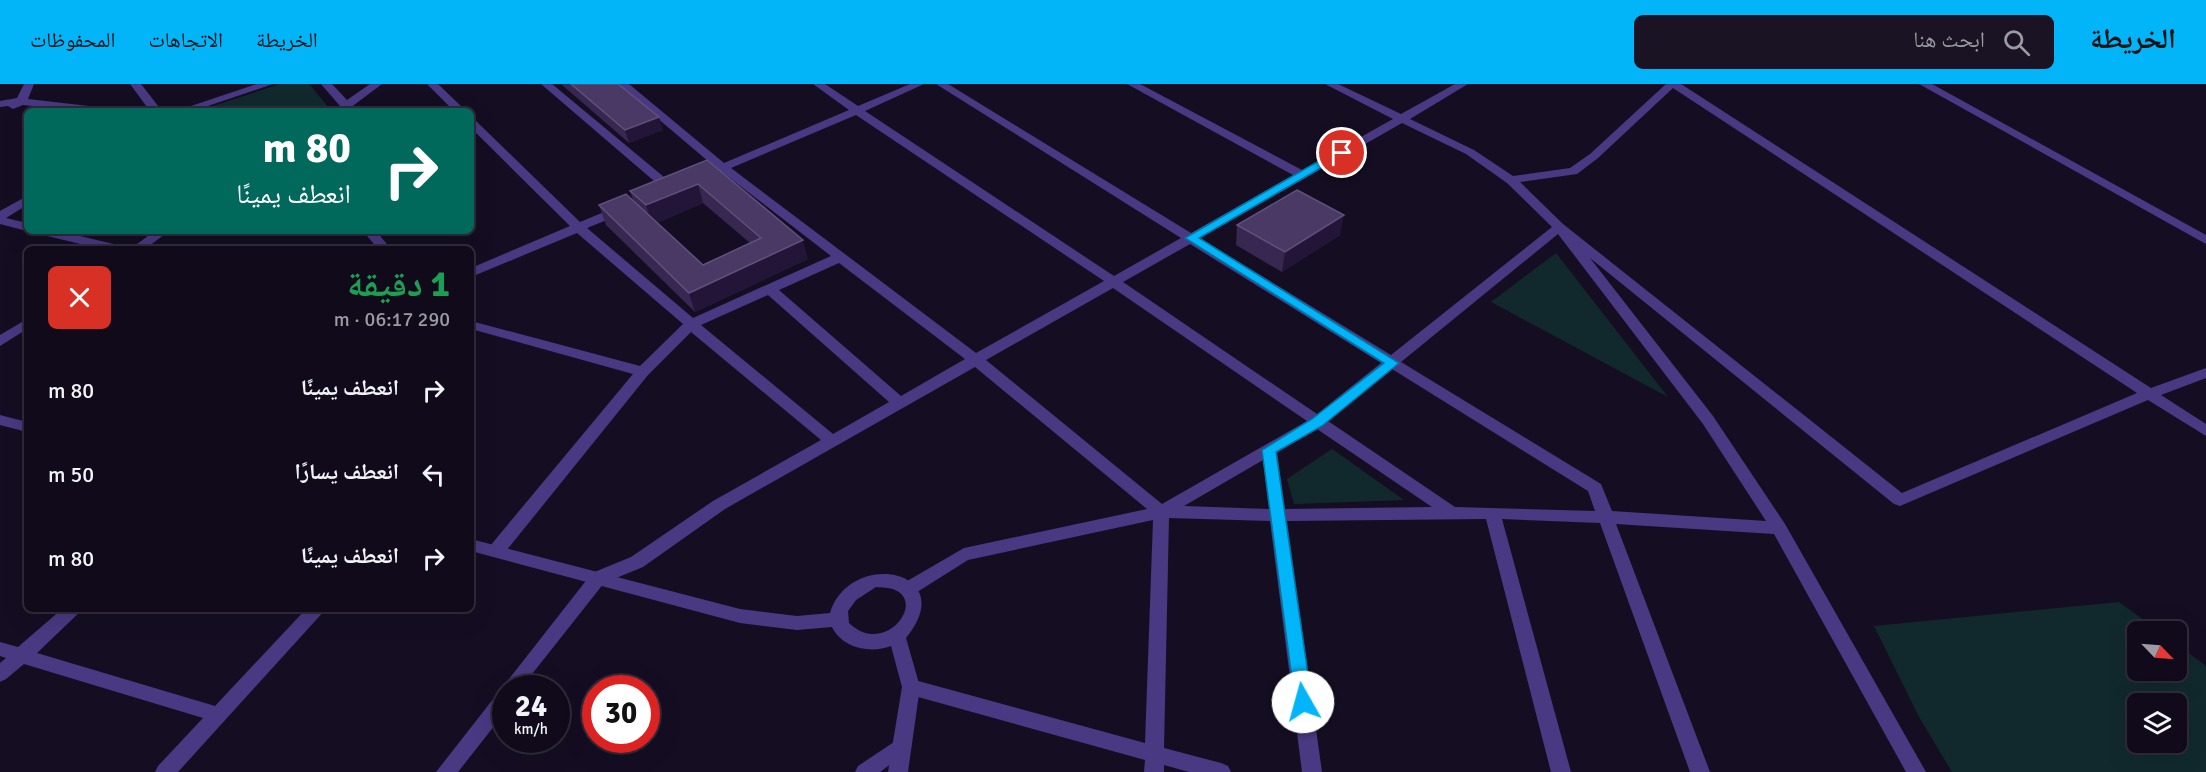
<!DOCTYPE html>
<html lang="ar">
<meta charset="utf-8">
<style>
body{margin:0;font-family:Signika,"Noto Naskh Arabic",sans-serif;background:#191323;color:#f1f3f6;direction:rtl;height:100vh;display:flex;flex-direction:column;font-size:22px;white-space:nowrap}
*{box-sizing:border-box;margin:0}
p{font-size:20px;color:#9c9aa2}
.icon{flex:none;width:33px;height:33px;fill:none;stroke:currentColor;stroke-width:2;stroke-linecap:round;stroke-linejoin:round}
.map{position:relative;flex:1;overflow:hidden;direction:ltr}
.drawer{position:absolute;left:24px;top:162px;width:450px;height:366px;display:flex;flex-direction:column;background:#100a1a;border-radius:9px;box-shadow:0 6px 24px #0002,0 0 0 2px #302b39;direction:rtl}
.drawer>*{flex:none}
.top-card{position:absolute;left:24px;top:24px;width:450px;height:126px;border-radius:9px;box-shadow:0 6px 24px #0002,0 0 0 2px #302b39;direction:rtl;background:#00695c;color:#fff;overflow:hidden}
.needle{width:39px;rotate:115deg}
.controls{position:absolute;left:2127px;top:537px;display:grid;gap:12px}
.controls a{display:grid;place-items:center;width:60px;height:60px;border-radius:9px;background:#100a1a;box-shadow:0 6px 24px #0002,0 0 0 2px #302b39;font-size:30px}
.speed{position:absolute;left:492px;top:591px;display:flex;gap:12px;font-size:30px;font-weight:700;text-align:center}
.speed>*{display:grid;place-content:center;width:78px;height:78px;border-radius:50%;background:#100a1a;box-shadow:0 6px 24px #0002,0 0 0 2px #302b39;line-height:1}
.speed small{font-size:15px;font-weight:400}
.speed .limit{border:9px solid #d22;background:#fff;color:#111}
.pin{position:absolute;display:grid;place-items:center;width:51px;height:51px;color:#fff;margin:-26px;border:3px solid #fff;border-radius:50%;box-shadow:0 2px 6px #0007}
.me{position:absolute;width:66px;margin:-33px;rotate:353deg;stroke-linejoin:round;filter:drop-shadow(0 0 4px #0008)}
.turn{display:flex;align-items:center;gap:21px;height:126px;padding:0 24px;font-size:27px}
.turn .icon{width:78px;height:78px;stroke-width:2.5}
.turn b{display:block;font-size:42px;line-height:51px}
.round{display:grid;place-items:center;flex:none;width:63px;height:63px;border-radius:9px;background:#191323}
.head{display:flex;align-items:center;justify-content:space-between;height:102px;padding:0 24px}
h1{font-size:36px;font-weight:700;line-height:45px;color:#1e9e55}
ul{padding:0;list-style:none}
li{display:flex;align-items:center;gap:18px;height:84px;padding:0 24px}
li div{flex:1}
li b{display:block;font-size:22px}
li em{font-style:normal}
header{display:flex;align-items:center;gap:36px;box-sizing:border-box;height:84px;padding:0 30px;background:#02b5f9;color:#111}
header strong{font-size:28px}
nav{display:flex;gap:33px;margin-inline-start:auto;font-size:21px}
.search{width:420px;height:54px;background:#191323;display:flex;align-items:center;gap:15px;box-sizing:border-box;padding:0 21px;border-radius:9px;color:#9c9aa2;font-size:22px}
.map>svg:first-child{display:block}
</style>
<header>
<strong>الخريطة</strong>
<div class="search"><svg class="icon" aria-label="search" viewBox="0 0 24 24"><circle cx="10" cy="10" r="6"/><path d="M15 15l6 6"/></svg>ابحث هنا</div>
<nav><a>الخريطة</a><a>الاتجاهات</a><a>المحفوظات</a></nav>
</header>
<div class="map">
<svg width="2206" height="688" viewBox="0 0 2206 688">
<rect width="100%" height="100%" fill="#150e23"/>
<!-- green -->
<g fill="#11292d" fill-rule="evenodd">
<polygon points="280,0 309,0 330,25 198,27"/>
<polygon points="1556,169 1668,313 1491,218"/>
<polygon points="1332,365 1404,416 1294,420 1287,395"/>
<path d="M2119 518 2159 547 2138 548V586H2176L2177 560 2206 582V688H1952L1919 633 1874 542ZM2138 620H2176V658H2138Z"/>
</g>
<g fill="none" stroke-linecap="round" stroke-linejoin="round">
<!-- minor -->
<g fill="#493982" fill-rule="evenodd">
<polygon points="24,0 34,0 28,15 106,24 112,27 78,27 23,21 13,25 8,22 0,23 0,17 17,14"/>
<polygon points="130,0 141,0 162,27 150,27"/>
<polygon points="257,0 273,0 193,27 176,27"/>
<polygon points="321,0 332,0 347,16 370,0 382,0 346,27 333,27 340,22"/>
<polygon points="427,0 438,0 466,27 454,27"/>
<polygon points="541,0 552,0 676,103 676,109 668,109"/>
<path d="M617 0H629L724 79 849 26 813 0H825L858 22 910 0H924L865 27 1114 192 1181 154 936 0H948L1191 149 1293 91 1127 0H1140L1302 86 1393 35 1325 0H1338L1401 30 1455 0H1468L1410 35 1474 66 1513 92 1570 84 1590 70 1666 0H1681L2151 304 2206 284V294L2161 311 2206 340V352L2148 316 1900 422 1894 420 1590 174 1713 332 1785 440 1926 688H1906L1774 450 1616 440 1710 688H1690L1600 439 1502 435 1571 688H1551L1486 435 1287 437 1322 688H1302L1270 437 1169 434 1164 664 1221 679 1228 682 1231 688H1189L1164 681V688H1144L1145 676 911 611 905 609 902 603 905 597 911 595 1145 659 1153 436 968 476 914 510 908 512 902 510 899 505 902 500 964 464 1147 425 975 283 725 425 643 483 604 499 521 604H506V627L458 688H436L592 489 631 473 713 417 821 356 691 248 648 291 502 472 496 473 490 472 488 467 490 462 633 290 471 245V237L640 282 683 240 577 149 471 193V184L570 142 471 44V35L475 36 580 138 616 123H624V129L587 144 693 234 831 172 722 88H713L711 86 715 83ZM1673 4 2137 309 1902 409 1563 140 1520 98 1577 90 1598 74ZM856 31 1104 197 976 269 731 84ZM1402 39 1466 70 1507 99 1552 143 1391 271 1200 154ZM1558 150 1703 340 1766 437 1612 427 1601 400 1401 278ZM1190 160 1381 279 1317 330 1123 198ZM839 179 965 275 901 312 779 206ZM1113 204 1307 337 1162 420 986 276ZM768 211 889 318 833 350 701 241ZM1392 285 1588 407 1595 427 1455 423 1328 337ZM1317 345 1432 423 1285 425 1277 368ZM1263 376 1269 425 1184 422Z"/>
<polygon points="1919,0 1932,0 2206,151 2206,160"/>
<polygon points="27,112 27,121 6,134 27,139 27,147 0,140 0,127"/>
<polygon points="37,147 59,147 122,162 123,165 101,165 39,150"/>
<polygon points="155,147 169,147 145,165 130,165"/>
<polygon points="363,147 376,147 391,165 378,165"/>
<polygon points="27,235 27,245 0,262 0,251"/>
<polygon points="62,525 83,525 37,569 215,622 306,525 326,525 178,688 155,688 158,682 203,634 24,580 6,595 0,598 0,579 6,574 0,572 0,558 18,563"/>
<polygon points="903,652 910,654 912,660 910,666 880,688 855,688 858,682"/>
</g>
<!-- tertiary -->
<g fill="#493982" fill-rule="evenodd">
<polygon points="0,331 27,338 27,348 0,341"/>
<path d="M471 455 740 525 797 532 830 529C850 464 962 486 906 554L920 603 908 688H888L902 603 891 562C870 570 842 564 832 543L797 546 740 539 471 467ZM876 503C881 504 890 503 895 506 926 519 884 573 849 539L848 527 856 516Z"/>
</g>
</g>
<!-- wall -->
<g fill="#372751" fill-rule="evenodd">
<polygon points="561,0 618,0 663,46 629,59"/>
<path d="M707 76 808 175 695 228 606 141 599 121 633 116 630 107ZM703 119 750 159 703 181 657 139Z"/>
<polygon points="1237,141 1340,151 1282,188 1236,161"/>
</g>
<!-- shaded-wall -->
<g fill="#221537">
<polygon points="659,33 663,46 629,59 625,46"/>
<polygon points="698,100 703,119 652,141 646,121"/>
<polygon points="1344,131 1340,151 1282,188 1285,168"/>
<polygon points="803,156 808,175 695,228 689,209"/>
</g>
<!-- building -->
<g fill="#493964" stroke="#60517c" stroke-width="1.5">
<polygon points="571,0 618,0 659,33 625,46"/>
<polygon points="707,76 803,156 689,209 599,121 626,110 703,181 761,154 698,100 646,121 630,107"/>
<polygon points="1297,106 1344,131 1285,168 1237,141"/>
</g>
<!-- route -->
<polygon fill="#02b5f9" stroke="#0176a2" stroke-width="1.5" points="1338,66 1347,69 1199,154 1399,279 1322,342 1276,368 1312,618 1309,623 1303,625 1297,623 1295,618 1262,366 1312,335 1384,279 1185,154"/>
</svg>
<div class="controls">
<a><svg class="needle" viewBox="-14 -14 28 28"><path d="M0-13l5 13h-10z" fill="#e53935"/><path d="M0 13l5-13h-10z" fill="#9c9aa2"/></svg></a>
<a><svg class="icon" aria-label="layers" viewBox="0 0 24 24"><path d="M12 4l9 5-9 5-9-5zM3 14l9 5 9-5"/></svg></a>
</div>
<div class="speed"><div>24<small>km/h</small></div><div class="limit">30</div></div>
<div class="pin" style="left:1342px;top:69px;background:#d93025"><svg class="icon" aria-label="arrive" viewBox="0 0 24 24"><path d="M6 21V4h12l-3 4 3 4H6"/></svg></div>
<svg class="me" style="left:1303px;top:618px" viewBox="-20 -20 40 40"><circle r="19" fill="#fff"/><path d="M0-13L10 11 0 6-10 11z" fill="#02b5f9"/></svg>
<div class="top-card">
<div class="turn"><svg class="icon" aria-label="right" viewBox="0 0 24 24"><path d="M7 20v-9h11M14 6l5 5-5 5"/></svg><div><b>80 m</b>انعطف يمينًا</div></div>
</div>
<section class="drawer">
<div class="head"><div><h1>1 دقيقة</h1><p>290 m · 06:17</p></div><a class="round" style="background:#d93025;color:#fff"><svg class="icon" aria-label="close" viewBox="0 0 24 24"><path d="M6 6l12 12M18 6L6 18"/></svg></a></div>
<ul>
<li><svg class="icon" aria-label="right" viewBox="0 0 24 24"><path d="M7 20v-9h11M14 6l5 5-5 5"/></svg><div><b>انعطف يمينًا</b></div><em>80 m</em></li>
<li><svg class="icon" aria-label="left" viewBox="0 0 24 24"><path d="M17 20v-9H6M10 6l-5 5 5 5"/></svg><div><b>انعطف يسارًا</b></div><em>50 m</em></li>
<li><svg class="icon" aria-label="right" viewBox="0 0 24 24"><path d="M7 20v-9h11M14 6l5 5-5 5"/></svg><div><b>انعطف يمينًا</b></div><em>80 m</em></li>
</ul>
</section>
</div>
